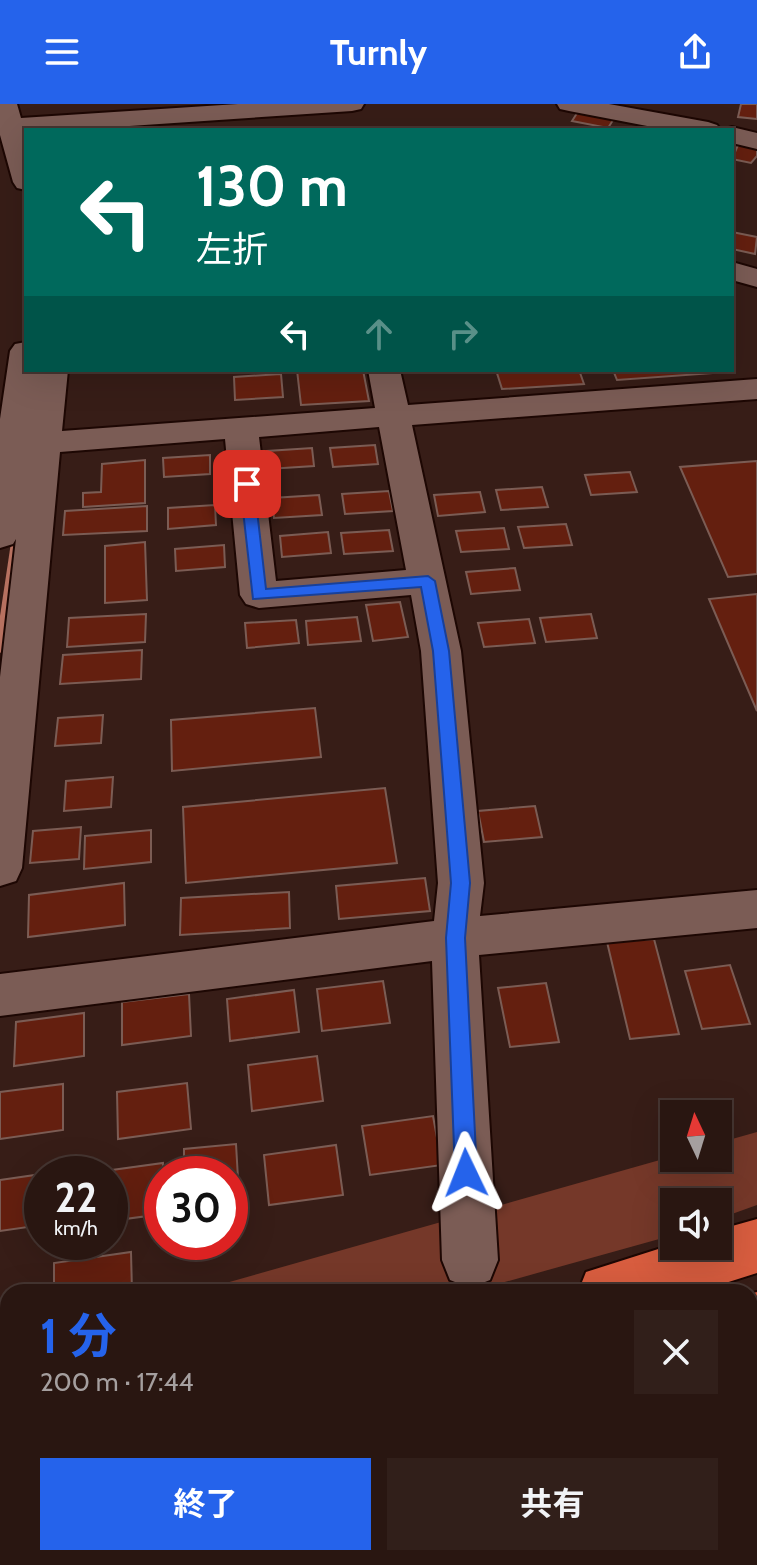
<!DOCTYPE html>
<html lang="ja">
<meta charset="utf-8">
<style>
body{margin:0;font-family:Cabin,"Noto Sans JP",sans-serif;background:#311f1a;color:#f1f3f6;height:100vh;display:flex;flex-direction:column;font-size:30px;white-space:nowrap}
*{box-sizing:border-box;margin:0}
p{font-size:26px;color:#a59f9f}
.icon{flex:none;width:44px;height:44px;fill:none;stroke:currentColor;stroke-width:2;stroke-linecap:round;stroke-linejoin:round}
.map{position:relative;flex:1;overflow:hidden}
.sheet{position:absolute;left:0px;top:1180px;width:758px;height:282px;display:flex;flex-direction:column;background:#291611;border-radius:24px 24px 0 0;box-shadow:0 8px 32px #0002,0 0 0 2px #453531}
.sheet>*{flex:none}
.top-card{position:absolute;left:24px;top:24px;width:710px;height:244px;border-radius:0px;box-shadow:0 8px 32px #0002,0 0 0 2px #453531;background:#00695c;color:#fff;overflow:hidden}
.needle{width:52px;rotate:356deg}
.controls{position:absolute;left:660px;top:996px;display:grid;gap:16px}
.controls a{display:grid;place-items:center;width:72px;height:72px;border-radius:0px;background:#291611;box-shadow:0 8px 32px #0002,0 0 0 2px #453531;font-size:40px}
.speed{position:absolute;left:24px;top:1052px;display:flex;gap:16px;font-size:40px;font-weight:700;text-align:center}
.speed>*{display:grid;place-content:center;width:104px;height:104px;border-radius:50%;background:#291611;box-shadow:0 8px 32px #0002,0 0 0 2px #453531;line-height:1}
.speed small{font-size:20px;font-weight:400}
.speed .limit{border:12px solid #d22;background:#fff;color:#111}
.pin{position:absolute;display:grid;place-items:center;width:68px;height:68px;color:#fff;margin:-34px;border-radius:16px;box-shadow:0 4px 12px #0006}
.me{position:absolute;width:88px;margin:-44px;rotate:358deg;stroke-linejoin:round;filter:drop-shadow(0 0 6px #0008)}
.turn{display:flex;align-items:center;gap:28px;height:168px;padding:0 40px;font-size:36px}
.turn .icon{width:104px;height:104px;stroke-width:2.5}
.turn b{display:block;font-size:56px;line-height:68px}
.lanes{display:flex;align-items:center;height:76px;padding:0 40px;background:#0003;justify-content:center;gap:40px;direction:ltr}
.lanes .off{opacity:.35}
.round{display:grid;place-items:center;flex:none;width:84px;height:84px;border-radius:0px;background:#311f1a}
.headline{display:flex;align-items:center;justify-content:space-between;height:136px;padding:0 40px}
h1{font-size:48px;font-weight:700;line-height:60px;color:#2563eb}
.primary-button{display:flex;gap:16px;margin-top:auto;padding:16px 40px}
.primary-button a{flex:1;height:92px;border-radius:0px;background:#2563eb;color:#fff;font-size:32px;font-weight:700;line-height:92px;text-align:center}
.primary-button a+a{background:#311f1a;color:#f1f3f6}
header{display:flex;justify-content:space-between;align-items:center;height:104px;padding:0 40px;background:#2563eb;color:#fff;font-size:36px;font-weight:700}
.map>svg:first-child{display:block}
</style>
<header><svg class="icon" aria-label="menu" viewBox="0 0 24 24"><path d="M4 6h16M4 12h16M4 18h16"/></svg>Turnly<svg class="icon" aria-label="share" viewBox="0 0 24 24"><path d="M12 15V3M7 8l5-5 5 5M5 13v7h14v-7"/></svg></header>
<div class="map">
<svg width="757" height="1461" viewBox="0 0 757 1461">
<rect width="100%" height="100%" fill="#371d17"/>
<!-- green -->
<g fill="#753829">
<polygon points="757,1028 757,1101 718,1115 718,1098 674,1098 674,1130 670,1132 469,1188 194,1188 674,1052 674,1054 718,1054 718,1039"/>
<polygon points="207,1454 477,1454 456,1461 183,1461"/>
</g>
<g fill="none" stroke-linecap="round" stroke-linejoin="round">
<!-- stream -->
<polygon fill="#b77160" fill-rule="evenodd" points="17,422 21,425 5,546 0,549 0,512 13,425"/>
</g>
<!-- building -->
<g fill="#641f0f" stroke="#7b5c54" stroke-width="2">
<polygon points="741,0 757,0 757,15 738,13"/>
<polygon points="579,6 615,13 608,24 572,17"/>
<polygon points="738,41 757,44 757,52 751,59 732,55"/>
<polygon points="732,128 757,133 755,150 732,145"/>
<polygon points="297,266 363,266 369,297 301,301"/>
<polygon points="496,266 579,266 584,280 502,285"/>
<polygon points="613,266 726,266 728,268 617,276"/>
<polygon points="281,270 283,293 235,296 234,273"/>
<polygon points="375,341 378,360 333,363 330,344"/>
<polygon points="312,344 314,362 268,365 267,347"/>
<polygon points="210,351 210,370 164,373 163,354"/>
<polygon points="145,356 145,399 83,403 83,389 101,388 102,360"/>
<polygon points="757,357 757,470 728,473 680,363"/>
<polygon points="630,368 637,388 591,391 585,371"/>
<polygon points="542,383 548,403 501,406 496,386"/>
<polygon points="389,387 393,407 345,410 342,390"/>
<polygon points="480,388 485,408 438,412 434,391"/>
<polygon points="319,391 322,411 274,414 272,394"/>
<polygon points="215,401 216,421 168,425 168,404"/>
<polygon points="147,402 147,427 63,431 65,407"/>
<polygon points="566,420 572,441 524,444 518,423"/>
<polygon points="504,424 509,445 461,448 456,427"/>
<polygon points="389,426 393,447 344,450 341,429"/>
<polygon points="328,428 331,449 282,453 280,432"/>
<polygon points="145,438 147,496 105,499 105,442"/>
<polygon points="224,441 225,463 176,467 175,445"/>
<polygon points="515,464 520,486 471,490 466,468"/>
<polygon points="757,490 757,607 709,495"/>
<polygon points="400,498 408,533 373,537 366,501"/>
<polygon points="146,510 145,538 67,543 69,514"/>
<polygon points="591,510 597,534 546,538 540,514"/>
<polygon points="357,513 361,537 308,541 306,517"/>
<polygon points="529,515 535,539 484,543 478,519"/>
<polygon points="296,516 299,539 247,544 245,519"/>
<polygon points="142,546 141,575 60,580 63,551"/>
<polygon points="315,604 321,653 172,667 171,616"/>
<polygon points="103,611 101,639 55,642 58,614"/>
<polygon points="113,673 111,703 64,707 66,677"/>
<polygon points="385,684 397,759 186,779 183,703"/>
<polygon points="535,702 542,733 484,738 478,707"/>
<polygon points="81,723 79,755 30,759 33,727"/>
<polygon points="151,726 151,758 84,765 85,732"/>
<polygon points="425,774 430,807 339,815 336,782"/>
<polygon points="124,779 125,821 28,833 29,791"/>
<polygon points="289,788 290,824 180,831 181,794"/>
<polygon points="654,835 679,930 630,935 607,838"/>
<polygon points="730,861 750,920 702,925 685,867"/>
<polygon points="383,877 390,919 322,927 317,885"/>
<polygon points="546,879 559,938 510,943 498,884"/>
<polygon points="294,886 299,928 230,937 227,895"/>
<polygon points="189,890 191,932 122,941 122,898"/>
<polygon points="84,909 84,952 14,962 16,918"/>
<polygon points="317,952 323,997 252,1007 248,961"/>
<polygon points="187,979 191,1025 118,1035 117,988"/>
<polygon points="63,980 63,1026 0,1035 0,988"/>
<polygon points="433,1012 442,1061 370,1071 362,1022"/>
<polygon points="236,1040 240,1109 230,1111 230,1070 184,1070 184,1045"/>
<polygon points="336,1041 343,1091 269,1101 264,1051"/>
<polygon points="163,1059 162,1110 110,1117 110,1070 90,1069"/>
<polygon points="42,1070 42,1121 0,1127 0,1076"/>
<polygon points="131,1148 132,1188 54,1188 54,1159"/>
</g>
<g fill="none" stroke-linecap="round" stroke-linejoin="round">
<!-- minor casing -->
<g stroke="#1d0703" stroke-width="4">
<g id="minor">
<polygon points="0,0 17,0 21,14 238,0 364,0 361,5 352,7 70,26 26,26 26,86 17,84 13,78 0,31"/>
<polygon points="557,0 609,0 708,18 717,21 721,26 668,26 569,7 560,5"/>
<polygon points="732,23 757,29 757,45 732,39 732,26 723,26"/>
<polygon points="732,158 757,165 757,183 732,176"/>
<path d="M26 238V266H68L62 327 375 304 368 266H400L408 301 757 275V295L412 321 461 547 484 779 480 812 757 786V824L479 851 498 1156 490 1176 470 1184 450 1176 442 1156 432 857 0 912V870L434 817 438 779 421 547 411 491 259 504 246 500 240 491 225 335 60 348 22 764 16 777 0 782V573L16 435 13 440 0 444V315L10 247 15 240ZM379 323 406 466 276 477 259 333Z"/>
<polygon points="757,1345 757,1407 750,1409 750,1347"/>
<polygon points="442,1454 526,1454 523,1461 439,1461"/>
</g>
</g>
<!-- highway casing -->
<g stroke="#1d0703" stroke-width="4">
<g id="highway">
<polygon points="757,1115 757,1169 697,1188 578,1188 586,1168 674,1140 674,1142 718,1142 718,1126"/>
<polygon points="757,1188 757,1290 750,1292 750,1190"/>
<polygon points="8,1337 8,1397 0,1399 0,1339"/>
<polygon points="8,1418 8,1454 38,1454 35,1461 0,1461 0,1420"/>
</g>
</g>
<!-- minor -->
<use href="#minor" fill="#7b5c55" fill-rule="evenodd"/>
<!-- highway -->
<use href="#highway" fill="#d85d3f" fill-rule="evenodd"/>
</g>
<!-- route -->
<polygon fill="#2563eb" stroke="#184099" stroke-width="2" points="247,375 254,380 266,485 428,472 435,477 449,547 470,779 465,834 477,1069 474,1076 466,1079 458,1076 455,1069 446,834 451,779 433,547 421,483 253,495 240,380"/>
</svg>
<div class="controls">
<a><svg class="needle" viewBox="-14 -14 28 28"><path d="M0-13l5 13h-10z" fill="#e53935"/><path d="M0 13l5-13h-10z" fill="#a59f9f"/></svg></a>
<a><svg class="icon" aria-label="sound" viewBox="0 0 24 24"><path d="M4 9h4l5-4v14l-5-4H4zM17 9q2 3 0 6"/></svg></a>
</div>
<div class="speed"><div>22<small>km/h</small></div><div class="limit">30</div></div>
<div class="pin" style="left:247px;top:380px;background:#d93025"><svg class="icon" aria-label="arrive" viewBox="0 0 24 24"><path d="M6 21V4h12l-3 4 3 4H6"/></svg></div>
<svg class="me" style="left:466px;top:1069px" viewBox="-20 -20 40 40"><path d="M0-17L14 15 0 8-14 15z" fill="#2563eb" stroke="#fff" stroke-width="4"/></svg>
<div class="top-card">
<div class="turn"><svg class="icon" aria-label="left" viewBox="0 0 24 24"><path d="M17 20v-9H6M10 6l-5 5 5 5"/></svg><div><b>130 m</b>左折</div></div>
<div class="lanes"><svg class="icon" aria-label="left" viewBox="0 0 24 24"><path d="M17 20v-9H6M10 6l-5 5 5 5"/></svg><svg class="icon off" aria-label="ahead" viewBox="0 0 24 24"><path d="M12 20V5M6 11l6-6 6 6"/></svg><svg class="icon off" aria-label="right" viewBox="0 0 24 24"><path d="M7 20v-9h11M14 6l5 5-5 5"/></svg></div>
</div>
<section class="sheet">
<div class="headline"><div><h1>1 分</h1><p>200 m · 17:44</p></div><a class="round"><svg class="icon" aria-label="close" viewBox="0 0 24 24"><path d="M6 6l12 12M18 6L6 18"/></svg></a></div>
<div class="primary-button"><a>終了</a><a>共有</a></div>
</section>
</div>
